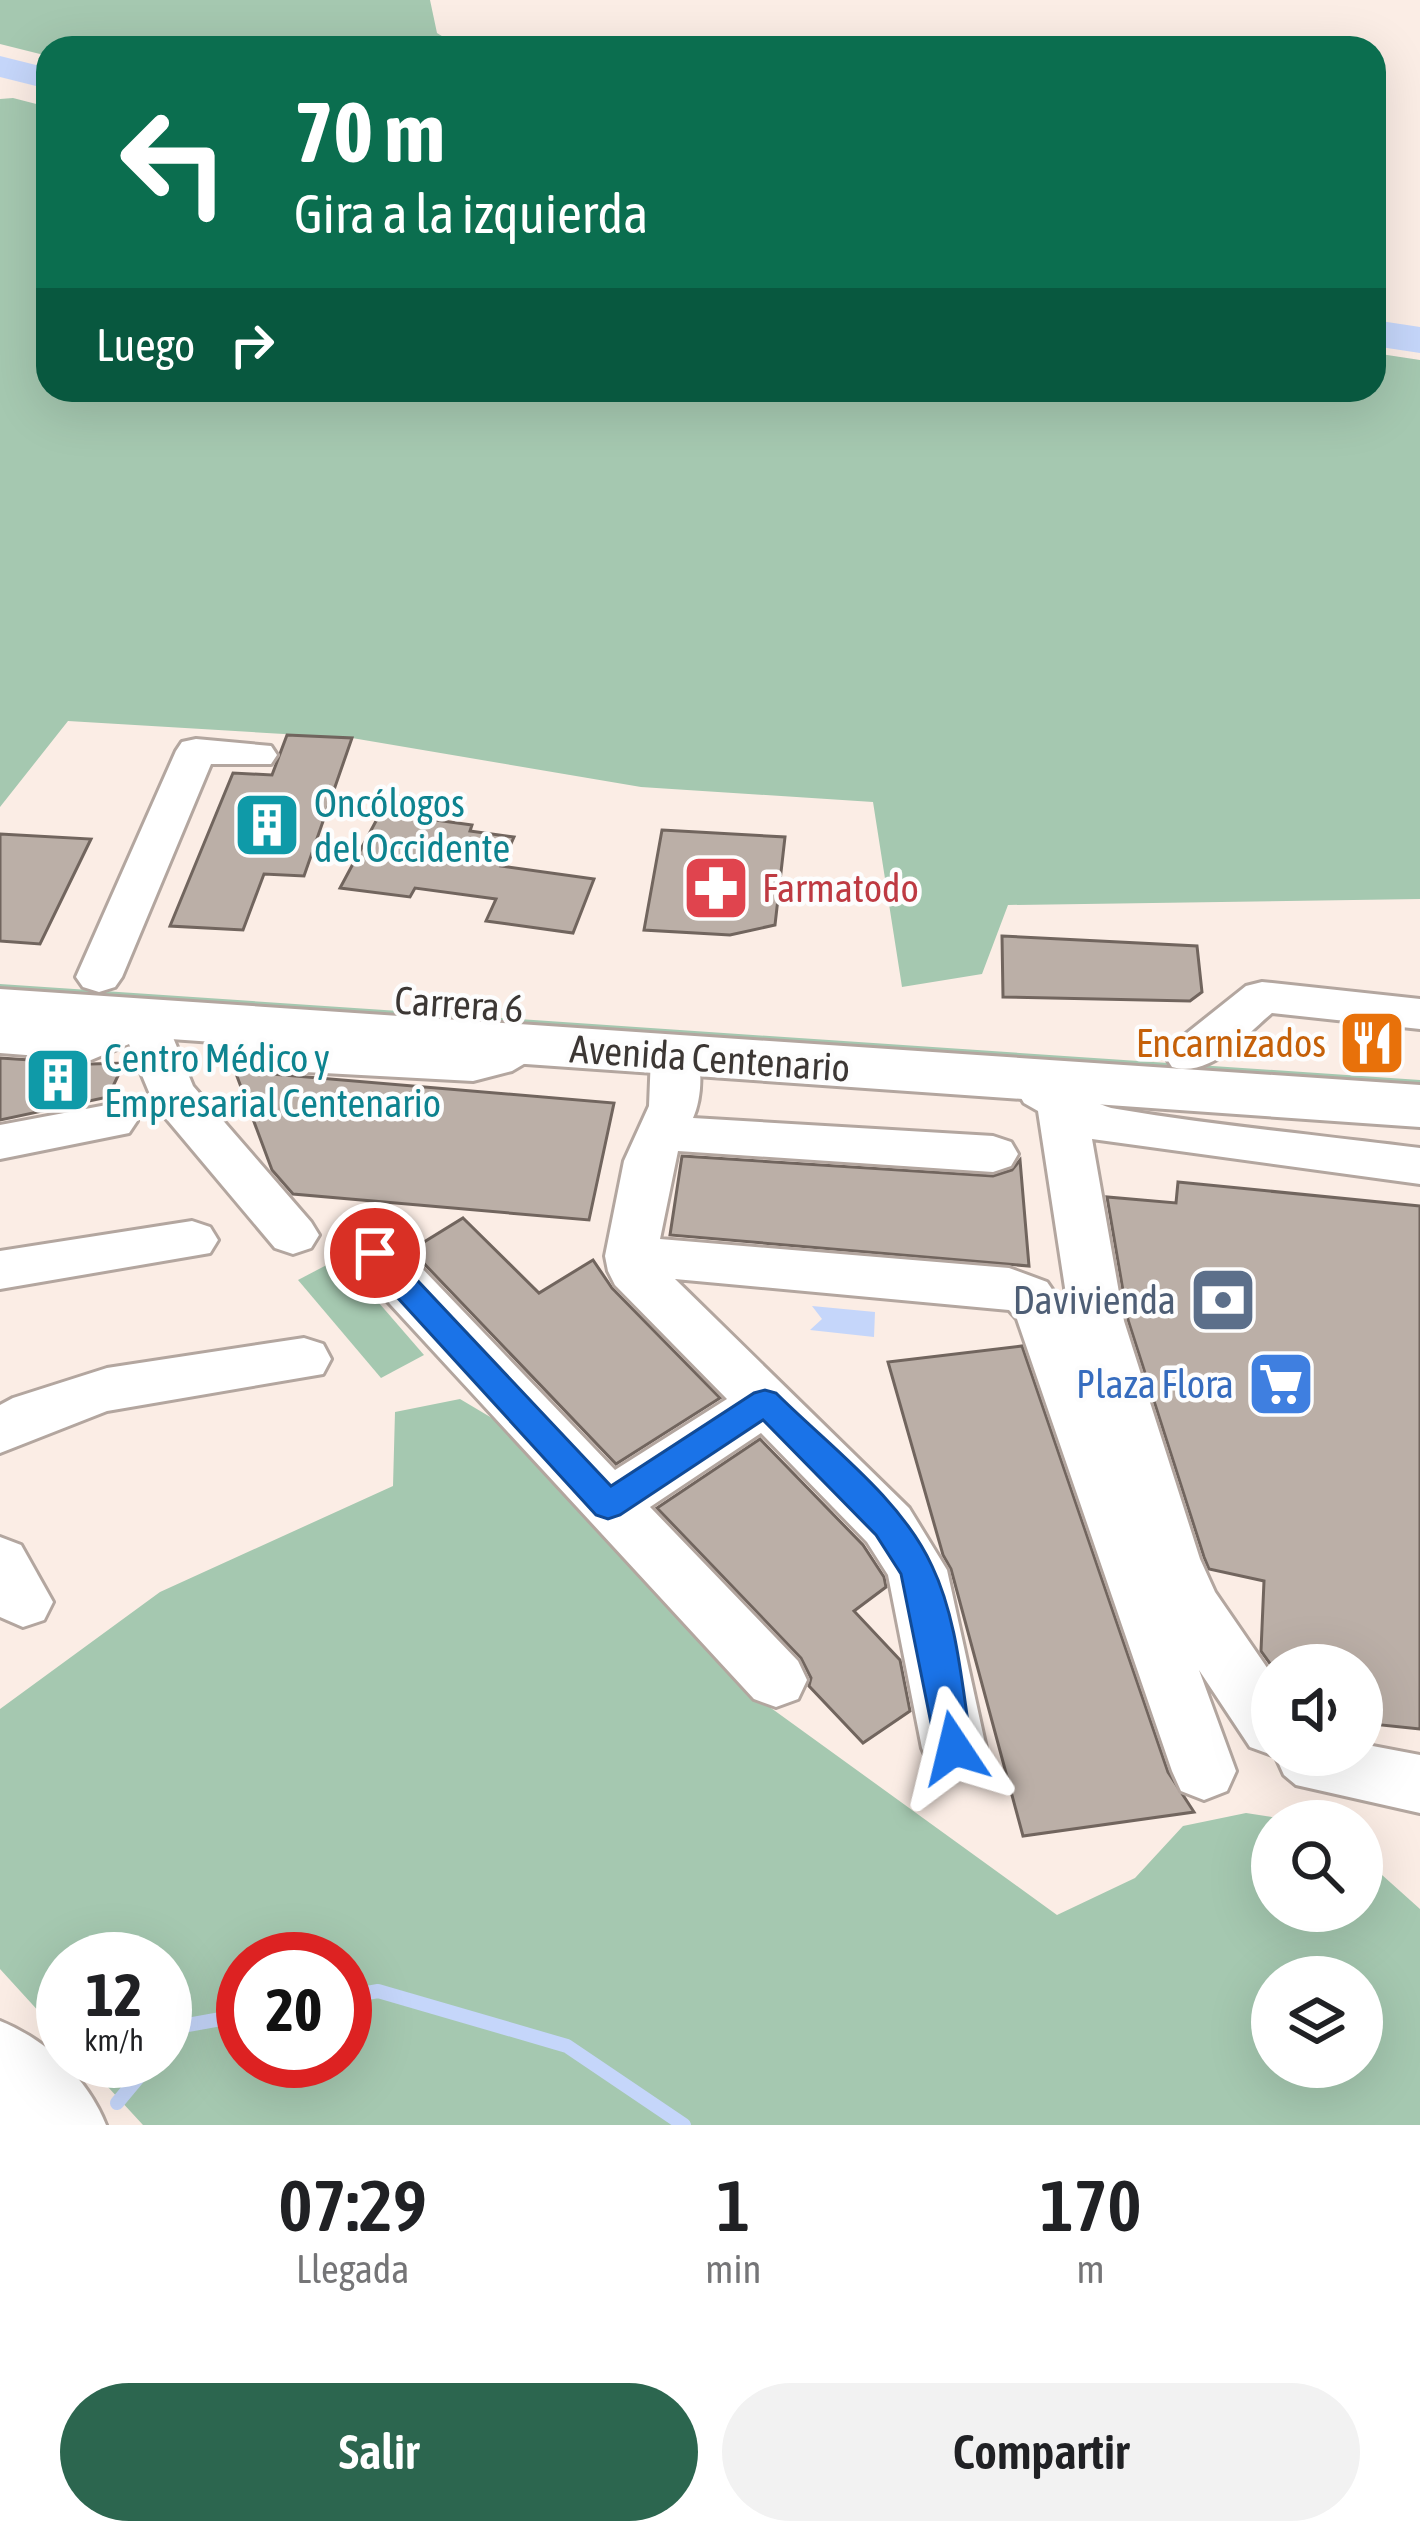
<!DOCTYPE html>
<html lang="es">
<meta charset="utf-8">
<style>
body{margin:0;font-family:"Asap Condensed",sans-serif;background:#f2f2f2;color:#202124;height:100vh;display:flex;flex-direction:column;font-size:45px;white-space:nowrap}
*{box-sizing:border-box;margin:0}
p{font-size:39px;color:#757577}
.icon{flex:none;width:66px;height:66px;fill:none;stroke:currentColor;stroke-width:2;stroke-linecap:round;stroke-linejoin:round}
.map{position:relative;height:2125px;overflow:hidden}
.details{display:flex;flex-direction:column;background:#fff;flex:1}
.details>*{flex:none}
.guide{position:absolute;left:36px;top:36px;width:1350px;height:366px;border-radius:36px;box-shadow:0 12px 48px #0002;background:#0b6e4f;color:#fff;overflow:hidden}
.tools{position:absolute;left:1251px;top:1644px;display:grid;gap:24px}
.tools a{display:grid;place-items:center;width:132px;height:132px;border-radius:50%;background:#fff;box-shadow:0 12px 48px #0002;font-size:60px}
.speed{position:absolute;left:36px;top:1932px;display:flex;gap:24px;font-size:60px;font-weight:700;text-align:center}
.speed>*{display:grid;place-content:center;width:156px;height:156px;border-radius:50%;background:#fff;box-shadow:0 12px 48px #0002;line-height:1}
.speed small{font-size:30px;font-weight:400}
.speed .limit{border:18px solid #d22;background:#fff;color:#111}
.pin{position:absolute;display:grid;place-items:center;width:102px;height:102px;color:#fff;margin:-51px;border:6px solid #fff;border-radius:50%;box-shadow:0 3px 12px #0007}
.me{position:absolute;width:132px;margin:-66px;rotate:350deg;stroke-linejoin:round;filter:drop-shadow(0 0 9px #0008)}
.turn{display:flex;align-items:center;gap:42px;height:252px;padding:0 60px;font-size:54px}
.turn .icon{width:156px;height:156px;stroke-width:2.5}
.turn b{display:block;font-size:84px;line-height:102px}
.then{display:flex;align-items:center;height:114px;padding:0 60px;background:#0003;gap:24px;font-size:45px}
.eta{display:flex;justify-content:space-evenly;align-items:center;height:204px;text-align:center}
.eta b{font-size:72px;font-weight:600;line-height:84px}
.action{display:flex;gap:24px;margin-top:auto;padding:24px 60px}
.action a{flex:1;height:138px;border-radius:72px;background:#2c664f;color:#fff;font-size:48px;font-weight:600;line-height:138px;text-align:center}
.action a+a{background:#f2f2f2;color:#202124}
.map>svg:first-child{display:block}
</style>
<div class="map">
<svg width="1420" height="2125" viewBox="0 0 1420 2125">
<rect width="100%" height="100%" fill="#fbede5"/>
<!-- green -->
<g fill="#a5c8b0" fill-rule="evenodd">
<polygon points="0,0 430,0 437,33 461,48 48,48 48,56 0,44"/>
<polygon points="13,98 48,107 48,390 1374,390 1374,353 1420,360 1420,899 1008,905 982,974 902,987 873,802 641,787 352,738 68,721 0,807 0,99"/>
<polygon points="0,984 1420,1080 1420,1092 0,995"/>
<polygon points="340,1258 424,1355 381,1378 298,1280"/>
<path d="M460 1399 502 1424 742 1687 1057 1915 1135 1878 1183 1826 1246 1813 1298 1821H1272V1911H1362V1857L1420 1909V2125H143L84 2061H165V1959H63V2038L0 1969V1709L160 1592 393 1486 395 1412ZM243 1959H345V2061H243ZM1272 1977H1362V2067H1272Z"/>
</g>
<!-- water -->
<polygon fill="#c5d6fa" points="812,1306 875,1312 874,1337 810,1330 822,1319"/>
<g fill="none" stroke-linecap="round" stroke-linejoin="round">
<!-- stream -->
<g stroke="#c5d6fa" stroke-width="14">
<polyline points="345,1997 378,1991 567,2046 684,2125"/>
<polyline points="165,2046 182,2026 243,2015"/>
<polyline points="117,2103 152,2061"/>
</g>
<!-- river -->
<g fill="#c5d6fa" fill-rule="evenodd">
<polygon points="0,56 48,68 48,89 0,77"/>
<polygon points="1374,320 1420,327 1420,353 1374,346"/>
</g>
</g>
<!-- building -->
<g fill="#bbafa7" stroke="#71655e" stroke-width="3">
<polygon points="287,735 352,738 304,876 264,874 243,930 170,926 233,773 272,775"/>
<polygon points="390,795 430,801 421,818 472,825 470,831 514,837 501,866 594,879 573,933 486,921 496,899 415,888 410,897 340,888"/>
<polygon points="662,830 785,837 775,925 730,935 644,930"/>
<polygon points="0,834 91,839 40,944 0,941"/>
<polygon points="1002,936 1197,946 1202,992 1190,1001 1003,997"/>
<polygon points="0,1058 91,1064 124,1063 108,1097 0,1120"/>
<polygon points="235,1071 614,1103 589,1220 293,1194 272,1170"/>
<polygon points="682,1156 993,1176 1012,1170 1020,1160 1029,1266 670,1235"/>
<polygon points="1178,1182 1420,1206 1420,1729 1362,1723 1362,1665 1271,1665 1261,1651 1264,1581 1209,1569 1204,1557 1128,1320 1107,1197 1176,1203"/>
<polygon points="463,1218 539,1293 593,1260 612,1288 720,1398 616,1464 411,1250"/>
<polygon points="1022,1346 1168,1772 1194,1812 1023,1836 951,1569 943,1555 888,1362"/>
<polygon points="760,1439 863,1545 884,1577 886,1587 854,1611 900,1660 910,1711 863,1743 809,1686 811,1678 801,1658 657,1508"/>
</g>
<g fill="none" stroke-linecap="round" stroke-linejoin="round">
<!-- minor casing -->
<g stroke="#b3a69f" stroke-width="6">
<g id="minor">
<polygon points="196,739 271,746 277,755 271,764 211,764 122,977 115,987 99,992 83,987 76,977 176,751 182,742"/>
<path d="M1262 982 1420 999V1029L1272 1013C1243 1037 1211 1078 1172 1067L1165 1056 1172 1045 1246 986Z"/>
<polygon points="143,1002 160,1006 193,1086 311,1222 319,1235 311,1248 293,1254 275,1248 154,1104 129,1044 91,1060 0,1053 0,1021 84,1028"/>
<path d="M230 1008 247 1012 258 1038 473 1049 522 1028 539 1033 546 1044 539 1055 512 1071 473 1081 250 1069C220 1061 215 1052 206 1023L213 1012Z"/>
<path d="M675 1039 692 1044C704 1063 702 1098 693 1118L993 1136 1011 1142 1018 1154 1011 1166 993 1172 678 1151 660 1239 1009 1268 1047 1282 1069 1314 1038 1111 1024 1103 1017 1091 1024 1079C1063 1068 1081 1103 1117 1109 1217 1126 1319 1135 1420 1148V1184L1092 1139 1124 1321 1200 1559 1215 1592 1272 1675V1755L1250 1747 1199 1670 1236 1771 1227 1791 1204 1800 1181 1791 1172 1771 1017 1319 1009 1310 675 1279 909 1508 947 1570 986 1748 977 1768 954 1776 931 1768 922 1748 888 1575 867 1542 761 1433 650 1507 798 1661 807 1680 798 1699 776 1707 754 1699 356 1267 349 1253 356 1239 375 1234 394 1239 615 1470 727 1399 615 1285 608 1271 605 1256 624 1161 649 1106 651 1055 658 1044Z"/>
<polygon points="112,1104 129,1109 137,1121 129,1133 0,1159 0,1125"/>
<polygon points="192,1221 210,1227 218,1240 210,1253 0,1289 0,1251"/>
<polygon points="304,1338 323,1344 331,1359 323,1374 107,1411 0,1453 0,1405 13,1398 107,1368"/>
<polygon points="0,1537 21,1545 53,1602 44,1620 23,1627 0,1617"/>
<polygon points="1362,1744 1420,1755 1420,1813 1296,1785 1284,1775 1275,1755 1362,1755"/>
</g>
</g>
<!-- major casing -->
<g stroke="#b3a69f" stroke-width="6">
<g id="major">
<polygon points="0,989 1420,1085 1420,1127 0,1027"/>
<path d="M0 2021C47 2040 87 2078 106 2125H0Z"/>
</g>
</g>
<!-- minor -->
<use href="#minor" fill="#fff" fill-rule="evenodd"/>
<!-- major -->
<use href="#major" fill="#fff" fill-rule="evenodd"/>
</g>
<!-- route -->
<path fill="#1a73e8" stroke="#114b97" stroke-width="3" d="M375 1243 385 1246 611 1486 754 1393 765 1390 776 1393C828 1445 901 1498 932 1566 958 1620 962 1689 972 1748L967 1759 954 1764 941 1759 936 1748 901 1574 876 1535 763 1420 620 1515 608 1519 596 1515 364 1261 360 1253 364 1246Z"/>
<!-- icons -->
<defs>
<g id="building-square" transform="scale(3.45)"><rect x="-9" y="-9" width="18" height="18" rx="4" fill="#0f9aa8" stroke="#fdfdfd"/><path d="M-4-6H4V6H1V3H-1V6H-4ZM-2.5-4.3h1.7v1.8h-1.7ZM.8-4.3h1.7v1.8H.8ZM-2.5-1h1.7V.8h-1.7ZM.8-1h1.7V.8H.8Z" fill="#fff"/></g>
<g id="pharmacy-square" transform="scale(3.45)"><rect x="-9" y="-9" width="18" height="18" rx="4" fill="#e0444e" stroke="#fdfdfd"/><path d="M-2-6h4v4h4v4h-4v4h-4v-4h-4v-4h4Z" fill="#fff"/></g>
<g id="restaurant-square" transform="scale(3.45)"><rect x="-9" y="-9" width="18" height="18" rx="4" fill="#e8710a" stroke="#fdfdfd"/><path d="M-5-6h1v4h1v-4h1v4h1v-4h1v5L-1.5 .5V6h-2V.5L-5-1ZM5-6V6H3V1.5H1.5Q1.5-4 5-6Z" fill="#fff"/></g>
<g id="bank-square" transform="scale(3.45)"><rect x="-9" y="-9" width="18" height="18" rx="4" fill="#5c6f8a" stroke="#fdfdfd"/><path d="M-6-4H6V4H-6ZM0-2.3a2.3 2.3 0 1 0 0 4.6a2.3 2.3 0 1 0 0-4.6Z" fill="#fff"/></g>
<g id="supermarket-square" transform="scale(3.45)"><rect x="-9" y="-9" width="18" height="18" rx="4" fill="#3f7fe0" stroke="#fdfdfd"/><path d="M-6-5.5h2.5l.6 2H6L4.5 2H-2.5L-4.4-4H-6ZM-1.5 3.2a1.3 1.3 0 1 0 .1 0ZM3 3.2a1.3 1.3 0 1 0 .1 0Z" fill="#fff"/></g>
</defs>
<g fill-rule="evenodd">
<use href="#building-square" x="267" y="825"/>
<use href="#pharmacy-square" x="716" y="888"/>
<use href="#restaurant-square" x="1372" y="1043"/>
<use href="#building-square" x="58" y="1080"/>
<use href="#bank-square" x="1223" y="1300"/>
<use href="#supermarket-square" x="1281" y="1384"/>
</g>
<g text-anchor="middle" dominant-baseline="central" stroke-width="9" stroke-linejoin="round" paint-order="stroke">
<!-- culture labels -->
<g font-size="39" fill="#0d838f" stroke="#fdfdfd" text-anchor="start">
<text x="314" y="803">Oncólogos<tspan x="314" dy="45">del Occidente</tspan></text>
<text x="104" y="1058">Centro Médico y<tspan x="104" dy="45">Empresarial Centenario</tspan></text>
</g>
<!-- health labels -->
<g font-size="39" fill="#be3a42" stroke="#fdfdfd" text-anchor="start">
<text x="762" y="888">Farmatodo</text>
</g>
<!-- street labels -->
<g font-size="39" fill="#3c3734" stroke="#fdfdfd">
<text transform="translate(459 1004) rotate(4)">Carrera 6</text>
<text transform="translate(710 1058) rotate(4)">Avenida Centenario</text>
</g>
<!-- food labels -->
<g font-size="39" fill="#c56008" stroke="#fdfdfd" text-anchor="end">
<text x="1326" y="1043">Encarnizados</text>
</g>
<!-- service labels -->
<g font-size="39" fill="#4e5e75" stroke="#fdfdfd" text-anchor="end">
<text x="1176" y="1300">Davivienda</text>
</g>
<!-- shop labels -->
<g font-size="39" fill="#366cbe" stroke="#fdfdfd" text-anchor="end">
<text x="1234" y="1384">Plaza Flora</text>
</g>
</g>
</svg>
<div class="tools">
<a><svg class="icon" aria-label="sound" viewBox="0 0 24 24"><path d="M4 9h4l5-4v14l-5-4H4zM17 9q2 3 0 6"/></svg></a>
<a><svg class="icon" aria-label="search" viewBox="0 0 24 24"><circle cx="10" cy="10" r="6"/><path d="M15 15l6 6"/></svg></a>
<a><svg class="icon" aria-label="layers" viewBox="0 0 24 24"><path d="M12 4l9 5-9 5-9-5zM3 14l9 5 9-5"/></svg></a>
</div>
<div class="speed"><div>12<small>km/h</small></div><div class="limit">20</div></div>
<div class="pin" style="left:375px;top:1253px;background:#d93025"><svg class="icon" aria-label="arrive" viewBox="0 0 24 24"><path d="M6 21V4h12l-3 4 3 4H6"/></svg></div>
<svg class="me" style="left:954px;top:1748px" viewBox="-20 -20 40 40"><path d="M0-17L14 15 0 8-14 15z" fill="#1a73e8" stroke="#fff" stroke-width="4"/></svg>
<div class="guide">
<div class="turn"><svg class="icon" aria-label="left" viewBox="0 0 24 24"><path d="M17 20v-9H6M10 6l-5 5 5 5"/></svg><div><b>70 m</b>Gira a la izquierda</div></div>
<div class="then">Luego<svg class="icon" aria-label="right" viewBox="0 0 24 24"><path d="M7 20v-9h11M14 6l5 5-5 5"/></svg></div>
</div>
</div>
<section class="details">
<div class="eta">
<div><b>07:29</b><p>Llegada</p></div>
<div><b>1</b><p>min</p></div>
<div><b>170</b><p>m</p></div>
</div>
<div class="action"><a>Salir</a><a>Compartir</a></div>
</section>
